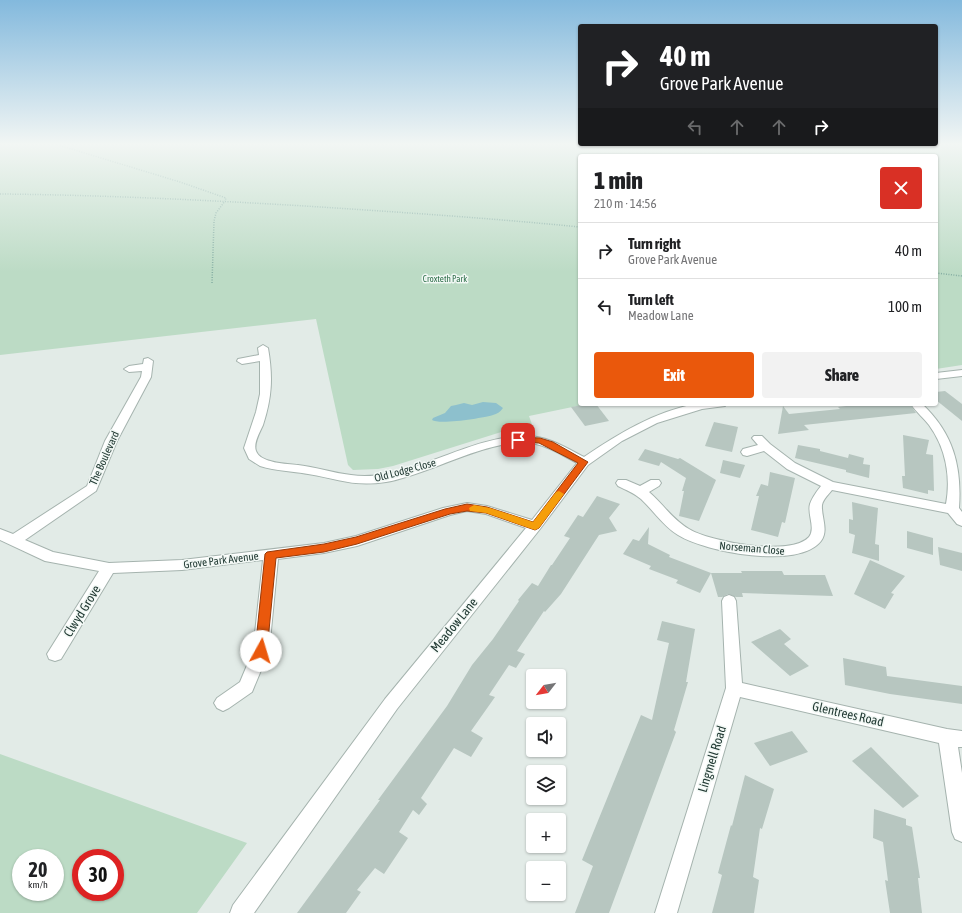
<!DOCTYPE html>
<meta charset="utf-8">
<style>
body{margin:0;font-family:"Asap Condensed",sans-serif;background:#f2f2f2;color:#202124;height:100vh;display:flex;flex-direction:column;font-size:15px;white-space:nowrap}
*{box-sizing:border-box;margin:0}
p{font-size:13px;color:#757577}
.icon{flex:none;width:22px;height:22px;fill:none;stroke:currentColor;stroke-width:2;stroke-linecap:round;stroke-linejoin:round}
.map{position:relative;flex:1;overflow:hidden}
.side{position:absolute;left:578px;top:154px;width:360px;height:252px;display:flex;flex-direction:column;background:#fff;border-radius:4px;box-shadow:0 1px 3px #0004}
.side>*{flex:none}
.banner{position:absolute;left:578px;top:24px;width:360px;height:122px;border-radius:4px;box-shadow:0 1px 3px #0004;background:#202124;color:#fff;overflow:hidden}
.needle{width:26px;rotate:239deg}
.controls{position:absolute;left:526px;top:669px;display:grid;gap:8px}
.controls a{display:grid;place-items:center;width:40px;height:40px;border-radius:4px;background:#fff;box-shadow:0 1px 3px #0004;font-size:20px}
.speed{position:absolute;left:12px;top:849px;display:flex;gap:8px;font-size:20px;font-weight:700;text-align:center}
.speed>*{display:grid;place-content:center;width:52px;height:52px;border-radius:50%;background:#fff;box-shadow:0 1px 3px #0004;line-height:1}
.speed small{font-size:10px;font-weight:400}
.speed .limit{border:6px solid #d22;background:#fff;color:#111}
.pin{position:absolute;display:grid;place-items:center;width:34px;height:34px;color:#fff;margin:-17px;border-radius:8px;box-shadow:0 2px 6px #0006}
.me{position:absolute;width:44px;margin:-22px;rotate:6deg;stroke-linejoin:round;filter:drop-shadow(0 0 3px #0008)}
.turn{display:flex;align-items:center;gap:14px;height:84px;padding:0 16px;font-size:18px}
.turn .icon{width:52px;height:52px;stroke-width:2.5}
.turn b{display:block;font-size:28px;line-height:34px}
.lanes{display:flex;align-items:center;height:38px;padding:0 16px;background:#0003;justify-content:center;gap:20px;direction:ltr}
.lanes .off{opacity:.35}
.round{display:grid;place-items:center;flex:none;width:42px;height:42px;border-radius:4px;background:#f2f2f2}
.summary{display:flex;align-items:center;justify-content:space-between;height:68px;padding:0 16px}
h1{font-size:24px;font-weight:800;line-height:30px}
.primary-button{display:flex;gap:8px;margin-top:auto;padding:8px 16px}
.primary-button a{flex:1;height:46px;border-radius:4px;background:#ea580c;color:#fff;font-size:16px;font-weight:800;line-height:46px;text-align:center}
.primary-button a+a{background:#f2f2f2;color:#202124}
ul{padding:0;list-style:none}
li{display:flex;align-items:center;gap:12px;height:56px;padding:0 16px;border-top:1px solid #e0e0e0}
li div{flex:1}
li b{display:block;font-size:15px}
li em{font-style:normal}
.map>svg:first-child{display:block}
</style>
<div class="map">
<svg width="962" height="913" viewBox="0 0 962 913">
<rect width="100%" height="100%" fill="#e2ebe7"/>
<!-- green -->
<g fill="#bcdbc5" fill-rule="evenodd">
<polygon points="0,144 962,144 962,365 936,369 936,156 580,156 580,404 587,404 529,416 534,430 511,429 393,466 378,469 353,470 348,465 316,319 0,355"/>
<path d="M0 754 247 843 197 913H0ZM21 858H55V892H21ZM81 858H115V892H81Z"/>
</g>
<!-- water -->
<path fill="#8dc0cd" d="M483 402 496 403 503 408C500 412 497 414 493 415 484 418 439 425 432 420L433 418 445 413 451 406 456 405 464 403 472 405Z"/>
<!-- building -->
<g fill="#b7c6c0">
<polygon points="945,391 962,404 962,421 936,400 936,392"/>
<polygon points="587,404 596,404 609,421 585,426 571,407"/>
<polygon points="862,404 910,404 916,413 804,425 809,430 778,434 783,406 789,414 840,409 838,407"/>
<polygon points="714,422 738,427 732,452 705,446"/>
<polygon points="903,435 929,440 926,454 933,455 934,491 928,490 928,494 903,488 902,476 905,476"/>
<polygon points="798,445 820,449 820,451 848,458 849,454 864,458 863,464 870,465 869,478 846,472 846,470 795,458"/>
<polygon points="645,449 678,459 680,458 716,480 699,521 679,516 684,491 682,491 686,478 661,462 659,466 638,460"/>
<polygon points="723,460 745,465 740,478 720,473"/>
<polygon points="770,472 795,478 785,523 782,522 778,537 751,530 759,496 756,496 761,484 768,486"/>
<polygon points="597,496 620,504 609,518 617,531 599,535 561,594 545,612 544,611 517,651 525,654 516,668 509,665 489,695 495,697 471,731 483,738 471,757 454,748 421,798 427,804 419,815 413,810 399,832 408,838 384,874 375,868 357,890 361,892 346,913 297,913 380,800 378,800 447,706 472,665 493,639 519,601 518,600 532,583 538,586 551,565 552,565 570,538 564,536 578,515 583,517"/>
<polygon points="852,502 878,508 875,544 879,545 879,561 852,553 855,535 849,533 849,519 853,520"/>
<polygon points="649,527 648,544 670,555 669,557 711,573 700,593 676,583 678,580 649,569 651,566 623,554 633,539 639,541"/>
<polygon points="907,531 933,538 933,555 907,548"/>
<polygon points="938,547 962,553 962,571 940,565"/>
<polygon points="870,560 905,576 891,593 894,594 885,609 854,594"/>
<polygon points="741,571 782,571 784,575 825,575 833,596 742,593 743,597 736,597 728,594 722,597 718,597 711,573 742,573"/>
<polygon points="662,621 695,629 686,682 688,682 674,730 676,732 609,913 575,913 593,866 582,860 641,715 652,720 669,643 657,640"/>
<polygon points="780,629 791,639 784,644 809,666 790,676 751,642"/>
<polygon points="843,658 886,667 887,676 962,686 962,704 890,694 845,685"/>
<polygon points="792,731 808,752 770,766 754,743"/>
<polygon points="871,747 919,796 903,808 852,761"/>
<polygon points="745,775 774,789 762,829 760,828 753,877 759,880 754,913 712,913 722,875 718,873 731,825 732,826"/>
<polygon points="874,809 906,819 906,825 912,827 920,878 918,878 922,913 890,913 885,880 888,881 883,842 873,838"/>
</g>
<g fill="none" stroke-linecap="round" stroke-linejoin="round">
<!-- street casing -->
<g stroke="#a5b3ae" stroke-width="2">
<g id="street">
<path d="M263 345 268 348C273 377 272 397 263 425 260 432 253 443 256 451 260 463 287 464 298 465 316 467 333 473 351 475 363 477 375 476 387 474 434 465 476 437 524 436 546 435 565 447 584 457 618 434 654 412 695 404 705 402 717 404 726 404L725 406 702 409 657 423 622 441 588 465 540 529 397 709 254 913H230L233 905 385 699 526 528 486 514 467 511 450 515 357 546 324 553 278 559 269 651 252 692 229 708 223 711 217 708 214 703 217 698 240 682 253 651 263 560 182 570 113 573 61 659 55 661 49 659 47 654 99 571 45 561 0 540V529L13 534 87 486 105 441 141 377 142 371 129 372 124 369 129 366 143 364 144 359 148 358 153 361 151 377 117 441 96 491 25 540 53 552 109 563 182 560 324 543 356 536 443 508 467 503 487 506 532 520 577 463C564 456 550 447 536 444 493 435 430 475 386 482 353 487 339 479 308 474 292 471 276 471 260 466L249 459 244 448 256 412 260 394V361L242 364 237 361 238 359 259 355 258 348Z"/>
<polygon points="962,370 962,376 936,379 936,373"/>
<path d="M911 404H922C953 433 962 466 959 508L962 512V526L957 524 948 513 832 490C829 494 823 499 822 505 821 517 829 530 821 541 799 570 705 552 678 535 663 526 654 511 641 499 634 493 626 490 618 486L616 483 618 480H626L640 486 651 480H659L661 483 659 486 649 492C663 504 673 520 689 529 710 542 791 557 809 537 816 528 807 514 810 504 812 498 817 491 821 486L787 469 764 451 747 456 743 455 741 452 743 449 758 445 752 438 754 436H762L770 444 795 463 833 482 946 504C951 477 946 448 929 425 924 418 916 412 911 404Z"/>
<polygon points="729,595 734,597 736,601 742,683 947,729 962,731 962,747 958,747 962,773 962,842 955,839 952,832 939,743 740,697 677,913 655,913 726,688 722,601 724,597"/>
</g>
</g>
<!-- path -->
<g stroke="#84ada2" stroke-width="1.5" stroke-dasharray="1 1.5" stroke-linecap="butt">
<polyline points="55,144 180,182 226,198 225,201"/>
<path d="M0 194C102 195 204 200 305 206 397 212 489 218 580 227"/>
<polyline points="936,273 962,276"/>
<polyline points="212,283 214,221 216,213 225,201"/>
</g>
<!-- street -->
<use href="#street" fill="#fff" fill-rule="evenodd"/>
</g>
<!-- sky -->
<linearGradient id="sky" x2="0" y2="1"><stop stop-color="#83b9dd"/><stop offset="0.53" stop-color="#f2f6f4"/><stop offset="1" stop-color="#f2f6f4" stop-opacity="0"/></linearGradient>
<rect width="962" height="272" fill="url(#sky)"/>
<!-- route -->
<polygon fill="#ea580c" stroke="#983908" points="518,437 540,438 553,442 588,462 539,528 535,530 486,513 467,511 450,514 357,544 324,552 276,558 267,651 266,655 261,656 257,655 255,651 265,554 267,552 324,544 356,537 445,509 467,504 487,507 533,522 578,463 539,443 515,442 513,440 515,438"/>
<!-- slow -->
<polygon fill="#f59e0b" points="559,491 564,494 539,528 535,530 486,513 470,511 469,508 474,505 490,508 533,522 556,492"/>
<g text-anchor="middle" dominant-baseline="central" stroke-width="3" stroke-linejoin="round" paint-order="stroke">
<!-- far-park labels -->
<g font-size="9" fill="#2f6f4b" stroke="#f2f8f5">
<text x="445" y="279">Croxteth Park</text>
</g>
<!-- street labels -->
<g font-size="11" fill="#233b35" stroke="#f2f8f5">
<text transform="translate(104 458) rotate(-66)">The Boulevard</text>
<text transform="translate(405 470) rotate(-15)">Old Lodge Close</text>
<text transform="translate(752 548) rotate(5)">Norseman Close</text>
<text transform="translate(221 560) rotate(-7)">Grove Park Avenue</text>
</g>
<!-- near-street labels -->
<g font-size="13" fill="#233b35" stroke="#f2f8f5">
<text transform="translate(82 611) rotate(-58)">Clwyd Grove</text>
<text transform="translate(454 625) rotate(-51)">Meadow Lane</text>
<text transform="translate(848 714) rotate(13)">Glentrees Road</text>
<text transform="translate(712 759) rotate(-73)">Lingmell Road</text>
</g>
</g>
</svg>
<div class="controls">
<a><svg class="needle" viewBox="-14 -14 28 28"><path d="M0-13l5 13h-10z" fill="#e53935"/><path d="M0 13l5-13h-10z" fill="#757577"/></svg></a>
<a><svg class="icon" aria-label="sound" viewBox="0 0 24 24"><path d="M4 9h4l5-4v14l-5-4H4zM17 9q2 3 0 6"/></svg></a>
<a><svg class="icon" aria-label="layers" viewBox="0 0 24 24"><path d="M12 4l9 5-9 5-9-5zM3 14l9 5 9-5"/></svg></a>
<a>+</a>
<a>−</a>
</div>
<div class="speed"><div>20<small>km/h</small></div><div class="limit">30</div></div>
<div class="pin" style="left:518px;top:440px;background:#d93025"><svg class="icon" aria-label="arrive" viewBox="0 0 24 24"><path d="M6 21V4h12l-3 4 3 4H6"/></svg></div>
<svg class="me" style="left:261px;top:651px" viewBox="-20 -20 40 40"><circle r="19" fill="#fff"/><path d="M0-13L10 11 0 6-10 11z" fill="#ea580c"/></svg>
<div class="banner">
<div class="turn"><svg class="icon" aria-label="right" viewBox="0 0 24 24"><path d="M7 20v-9h11M14 6l5 5-5 5"/></svg><div><b>40 m</b>Grove Park Avenue</div></div>
<div class="lanes"><svg class="icon off" aria-label="left" viewBox="0 0 24 24"><path d="M17 20v-9H6M10 6l-5 5 5 5"/></svg><svg class="icon off" aria-label="ahead" viewBox="0 0 24 24"><path d="M12 20V5M6 11l6-6 6 6"/></svg><svg class="icon off" aria-label="ahead" viewBox="0 0 24 24"><path d="M12 20V5M6 11l6-6 6 6"/></svg><svg class="icon" aria-label="right" viewBox="0 0 24 24"><path d="M7 20v-9h11M14 6l5 5-5 5"/></svg></div>
</div>
<section class="side">
<div class="summary"><div><h1>1 min</h1><p>210 m · 14:56</p></div><a class="round" style="background:#d93025;color:#fff"><svg class="icon" aria-label="close" viewBox="0 0 24 24"><path d="M6 6l12 12M18 6L6 18"/></svg></a></div>
<ul>
<li><svg class="icon" aria-label="right" viewBox="0 0 24 24"><path d="M7 20v-9h11M14 6l5 5-5 5"/></svg><div><b>Turn right</b><p>Grove Park Avenue</p></div><em>40 m</em></li>
<li><svg class="icon" aria-label="left" viewBox="0 0 24 24"><path d="M17 20v-9H6M10 6l-5 5 5 5"/></svg><div><b>Turn left</b><p>Meadow Lane</p></div><em>100 m</em></li>
</ul>
<div class="primary-button"><a>Exit</a><a>Share</a></div>
</section>
</div>
